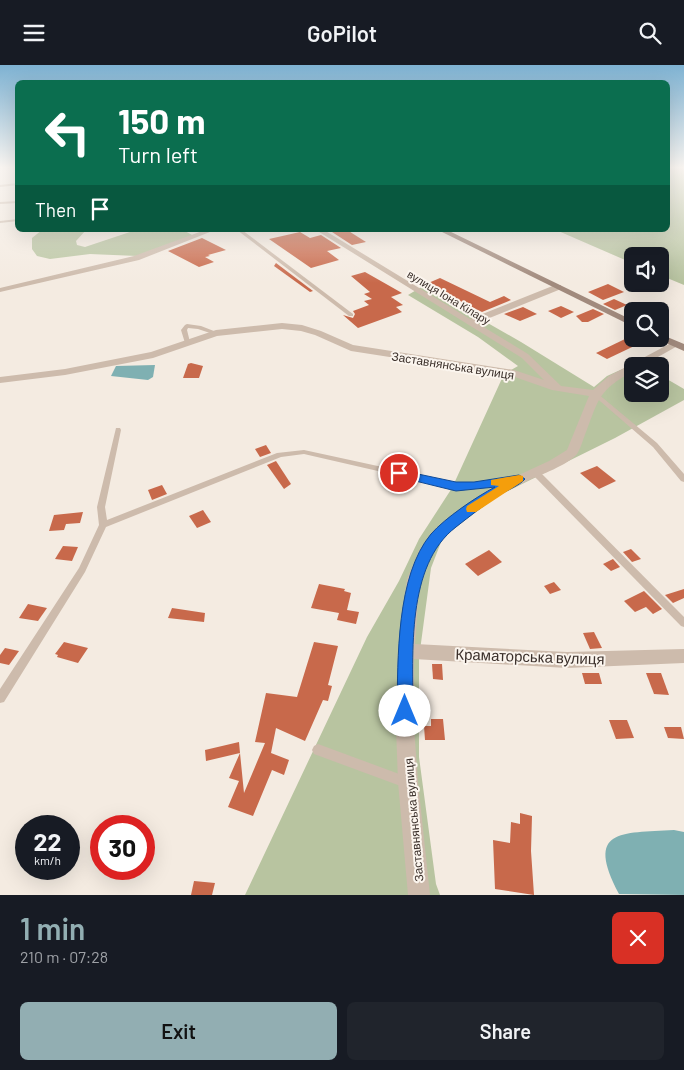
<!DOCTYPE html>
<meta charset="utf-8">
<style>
body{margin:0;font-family:Barlow,sans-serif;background:#20242c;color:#f1f3f6;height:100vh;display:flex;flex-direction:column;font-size:19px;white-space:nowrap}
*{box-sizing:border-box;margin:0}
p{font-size:16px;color:#9ea1a6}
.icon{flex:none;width:28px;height:28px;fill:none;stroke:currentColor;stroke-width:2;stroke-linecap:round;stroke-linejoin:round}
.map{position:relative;height:830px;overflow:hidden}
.sheet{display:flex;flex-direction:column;background:#171b24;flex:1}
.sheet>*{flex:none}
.top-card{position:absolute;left:15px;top:15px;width:655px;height:152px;border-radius:8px;box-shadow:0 5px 20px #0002;background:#0b6e4f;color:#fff;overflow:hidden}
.fabs{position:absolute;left:624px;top:182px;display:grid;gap:10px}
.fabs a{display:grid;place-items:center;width:45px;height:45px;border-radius:8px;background:#171b24;box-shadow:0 5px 20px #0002;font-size:25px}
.speed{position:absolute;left:15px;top:750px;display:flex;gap:10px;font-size:25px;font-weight:700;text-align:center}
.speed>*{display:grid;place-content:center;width:65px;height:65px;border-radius:50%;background:#171b24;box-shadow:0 5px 20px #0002;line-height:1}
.speed small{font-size:12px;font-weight:400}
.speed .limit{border:8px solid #d22;background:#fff;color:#111}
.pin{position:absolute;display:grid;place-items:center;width:42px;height:42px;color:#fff;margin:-21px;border:2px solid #fff;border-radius:50%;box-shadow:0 1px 5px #0007}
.me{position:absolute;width:55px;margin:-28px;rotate:0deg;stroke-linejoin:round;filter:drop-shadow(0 0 4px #0008)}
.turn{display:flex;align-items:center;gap:18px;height:105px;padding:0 20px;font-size:22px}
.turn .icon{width:65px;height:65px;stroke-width:2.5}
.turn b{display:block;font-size:35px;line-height:42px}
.then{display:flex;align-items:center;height:48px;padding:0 20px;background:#0003;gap:10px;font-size:19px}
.round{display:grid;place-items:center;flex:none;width:52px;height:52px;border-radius:8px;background:#20242c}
.summary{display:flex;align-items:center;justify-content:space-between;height:85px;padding:0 20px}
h1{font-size:30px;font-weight:600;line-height:38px;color:#92aeb2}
.cta{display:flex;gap:10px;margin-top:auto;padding:10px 20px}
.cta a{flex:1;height:58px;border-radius:8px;background:#92aeb2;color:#111;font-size:20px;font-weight:600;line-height:58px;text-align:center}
.cta a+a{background:#20242c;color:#f1f3f6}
header{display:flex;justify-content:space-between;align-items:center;height:65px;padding:0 20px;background:#171b24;font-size:22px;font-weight:600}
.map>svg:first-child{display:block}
</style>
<header><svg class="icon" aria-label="menu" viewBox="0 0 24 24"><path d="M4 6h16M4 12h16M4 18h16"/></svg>GoPilot<svg class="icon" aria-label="search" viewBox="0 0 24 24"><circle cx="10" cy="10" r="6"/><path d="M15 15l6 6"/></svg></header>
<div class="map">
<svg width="684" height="830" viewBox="0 0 684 830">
<rect width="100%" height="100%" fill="#f4ebe1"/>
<!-- green -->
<g fill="#b8c4a0">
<polygon points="668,102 684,102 684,220 660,210 660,191 632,191 632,198 556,165 668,165"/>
<polygon points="42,165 86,165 76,176 77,180 85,182 136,165 183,165 194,171 137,191 90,189 50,194 37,191 32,184 32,173"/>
<polygon points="423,221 521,277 594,322 607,311 638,297 644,301 632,301 632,329 660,329 660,310 684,324 684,335 615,373 496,432 443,472 431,503 419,593 419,692 436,819 440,830 245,830 367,572 399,516 419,474 452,423 504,309 518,301 478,272 408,230"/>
</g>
<!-- water -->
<g fill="#7fb0b2">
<polygon points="155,300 153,312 148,315 111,311 116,301"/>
<path d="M674 765 684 767V830L619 829C585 764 620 768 674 765Z"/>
</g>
<!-- building -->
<g fill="#c8694b">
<polygon points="341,165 347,165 366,177 352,180 332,167"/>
<polygon points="300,167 310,173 321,170 341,183 327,186 339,195 311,203 269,174"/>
<polygon points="202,173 226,185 208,190 210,191 205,192 214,197 199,202 168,186"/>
<polygon points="276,198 313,226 310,227 274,201"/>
<polygon points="365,207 402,228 391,232 403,240 396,242 402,247 358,263 343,250 353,253 355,249 353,246 369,240 364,236 372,234 364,229 370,227 351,211"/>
<polygon points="440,213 490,237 504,231 511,235 482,247 426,219"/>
<polygon points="608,219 624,227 603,235 588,227"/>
<polygon points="614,234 627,240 615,245 603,239"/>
<polygon points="561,241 574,247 561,253 548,246"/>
<polygon points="523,242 537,249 520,256 504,249"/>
<polygon points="593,244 604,249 588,257 582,257 576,251"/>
<polygon points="625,274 649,274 607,294 596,288"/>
<polygon points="191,298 203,301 199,313 183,313 188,299"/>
<polygon points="266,380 271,388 260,392 255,384"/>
<polygon points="276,396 291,419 284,424 267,400"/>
<polygon points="597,401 616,416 599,424 580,408"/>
<polygon points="162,420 167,429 152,435 148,425"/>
<polygon points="203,445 211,457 197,463 189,451"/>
<polygon points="83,447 80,458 66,459 64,465 49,466 54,450"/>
<polygon points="63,481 78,482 72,496 55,494"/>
<polygon points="631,484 641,494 632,497 623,487"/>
<polygon points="489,485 502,497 478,511 465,499"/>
<polygon points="613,494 620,502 611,506 603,499"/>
<polygon points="554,517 561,525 550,529 544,521"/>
<polygon points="319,519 345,524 344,526 351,528 347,545 359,547 356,559 337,555 339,548 311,543"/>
<polygon points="684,524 684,533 673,538 665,530"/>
<polygon points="644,526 662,544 653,549 646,542 635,547 624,536"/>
<polygon points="28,539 47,543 38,556 19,553"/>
<polygon points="172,543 205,548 204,557 168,553"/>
<polygon points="594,567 602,583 590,584 583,568"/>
<polygon points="64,577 88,583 78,598 57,592 58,590 55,589"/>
<polygon points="314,577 338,581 328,620 332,621 328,636 323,635 305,676 276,663 271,688 289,695 284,710 272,705 253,751 228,742 239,716 229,713 240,688 244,728 265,678 255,677 266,628 297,632"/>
<polygon points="5,583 19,586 9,600 0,598 0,590"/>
<polygon points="432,599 442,599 443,615 433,614"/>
<polygon points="582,608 599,608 602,619 585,619"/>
<polygon points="646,608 661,608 669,630 654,629"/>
<polygon points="431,654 443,654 445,675 425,675 424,661 431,661"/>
<polygon points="609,655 627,655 634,673 616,674"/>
<polygon points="664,662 681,662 684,674 668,673"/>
<polygon points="239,677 240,688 206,696 205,685"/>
<polygon points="520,748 532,751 531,786 534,830 495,824 493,775 510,778 511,757 520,759"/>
<polygon points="194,816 215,818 212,830 191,830"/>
</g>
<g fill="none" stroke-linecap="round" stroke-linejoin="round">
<!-- lane -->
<g fill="#cdbbac" fill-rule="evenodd">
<polygon points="18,118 18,120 0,122 0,120"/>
<polygon points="18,136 18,138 0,139 0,137"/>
<polygon points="18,154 18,156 0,158 0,156"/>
<polygon points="237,165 242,165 353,249 353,251 349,251"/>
<polygon points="187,259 201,261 219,268 216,270 198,264 188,263 187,265 190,277 187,279 185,278 181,265 185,260"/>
<polygon points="595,327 597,328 657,378 684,409 684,417 681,416 653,382 593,330 593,328"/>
<polygon points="116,363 120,363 121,365 105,442 107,455 277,388 304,385 456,418 474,418 517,411 521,414 517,417 474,424 456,424 304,389 281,392 106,462 85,507 4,637 0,638 0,624 79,503 99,460 97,442"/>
<polygon points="535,404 538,405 684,552 684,562 681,561 532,409 531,407 532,405"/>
<polygon points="318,679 410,713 412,717 410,721 406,723 314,689 312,685 314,681"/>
</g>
<!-- street -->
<g fill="#cdbbac" fill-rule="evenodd">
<polygon points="205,165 215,165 139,195 0,227 0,223 134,191"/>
<path d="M316 165H324L470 254 555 220H561V224L477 258 528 289 561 321 593 325 609 311 673 277H679L681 279 642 301H632V307C599 325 599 333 586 367 583 374 581 383 577 389 568 400 540 410 527 416 488 435 432 468 421 514 417 535 417 558 415 579L567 587 684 584V598L567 603 414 594V662L418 717 430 830H408L398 717 396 662 398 586 407 514 419 486 431 468 444 456 491 423 549 396 567 385 589 331 552 325 512 311 351 286 315 270 301 266 282 264 217 271 153 293 65 310 0 318V312L65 304 151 287 216 265 282 258 302 260 321 266 353 280 514 305 544 315 522 293Z"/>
</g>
<!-- secondary -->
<g fill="#a18a7d" fill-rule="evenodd">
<polygon points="438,165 447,165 632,255 632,261"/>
<polygon points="660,269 684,279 684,286 657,274 660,274"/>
</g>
</g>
<!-- sky -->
<linearGradient id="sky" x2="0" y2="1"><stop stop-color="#7eb2d2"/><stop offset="0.47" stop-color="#faf6f2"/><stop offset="1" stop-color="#faf6f2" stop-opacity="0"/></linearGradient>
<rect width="684" height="218" fill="url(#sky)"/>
<!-- route -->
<path fill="#1a73e8" stroke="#114b97" d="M399 405 456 417H474L519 410 525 414C519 421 507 425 499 430 484 440 470 451 456 462 406 500 413 589 413 646L411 652 405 654 400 652 397 646C398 594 396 511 431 469 445 453 476 432 495 422L456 426 395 411V406Z"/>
<!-- slow -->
<polygon fill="#f59e0b" points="519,410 523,411 523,416 476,447 467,447 466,444 467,441 499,421 491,420 491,415"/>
<g text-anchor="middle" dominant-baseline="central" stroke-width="4" stroke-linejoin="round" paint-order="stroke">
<!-- far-street labels -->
<g font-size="11" fill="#3b302b" stroke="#fbf5ee">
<text transform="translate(449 232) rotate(31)">вулиця Іона Кілару</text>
</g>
<!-- street labels -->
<g font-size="12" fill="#3b302b" stroke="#fbf5ee">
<text transform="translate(453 300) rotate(9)">Заставнянська вулиця</text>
<text transform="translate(413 755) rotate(-95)">Заставнянська вулиця</text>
</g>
<!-- near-street labels -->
<g font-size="15" fill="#3b302b" stroke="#fbf5ee">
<text transform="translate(530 591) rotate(2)">Краматорська вулиця</text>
</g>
</g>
</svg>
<div class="fabs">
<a><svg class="icon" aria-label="sound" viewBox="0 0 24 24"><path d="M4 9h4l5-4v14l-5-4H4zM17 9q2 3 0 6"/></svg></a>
<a><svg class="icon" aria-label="search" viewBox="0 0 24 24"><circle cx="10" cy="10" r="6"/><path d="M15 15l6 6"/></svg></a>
<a><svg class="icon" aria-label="layers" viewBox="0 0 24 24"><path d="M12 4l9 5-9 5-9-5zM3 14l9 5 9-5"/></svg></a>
</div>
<div class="speed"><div>22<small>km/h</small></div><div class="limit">30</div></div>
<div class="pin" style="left:399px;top:408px;background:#d93025"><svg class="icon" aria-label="arrive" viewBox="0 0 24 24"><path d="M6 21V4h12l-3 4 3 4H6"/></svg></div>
<svg class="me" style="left:405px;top:646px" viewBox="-20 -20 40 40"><circle r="19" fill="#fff"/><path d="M0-13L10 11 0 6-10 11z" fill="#1a73e8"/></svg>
<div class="top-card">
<div class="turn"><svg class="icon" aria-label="left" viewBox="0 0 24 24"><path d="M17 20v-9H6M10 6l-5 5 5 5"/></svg><div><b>150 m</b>Turn left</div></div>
<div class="then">Then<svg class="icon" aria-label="arrive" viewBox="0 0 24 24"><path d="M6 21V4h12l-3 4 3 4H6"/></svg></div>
</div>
</div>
<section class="sheet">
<div class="summary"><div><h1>1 min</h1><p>210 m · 07:28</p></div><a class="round" style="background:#d93025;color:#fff"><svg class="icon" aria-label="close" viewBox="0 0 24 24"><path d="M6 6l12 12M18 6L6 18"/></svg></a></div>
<div class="cta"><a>Exit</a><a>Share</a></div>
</section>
